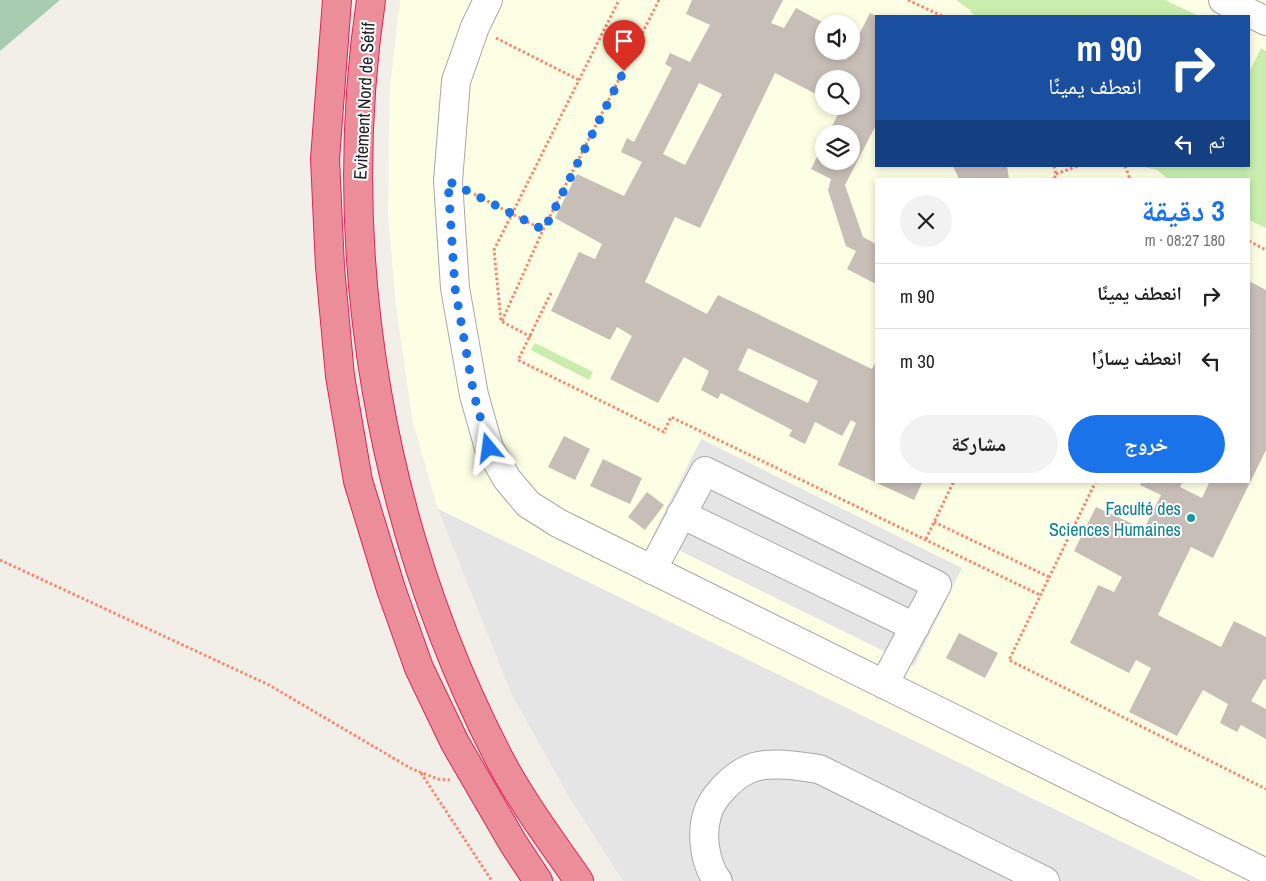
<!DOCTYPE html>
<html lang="ar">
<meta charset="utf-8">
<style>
body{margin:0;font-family:"Archivo Narrow","Noto Naskh Arabic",sans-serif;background:#f2f2f2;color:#222;direction:rtl;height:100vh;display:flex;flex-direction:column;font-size:19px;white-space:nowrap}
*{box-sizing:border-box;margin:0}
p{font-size:16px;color:#767676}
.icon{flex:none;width:28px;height:28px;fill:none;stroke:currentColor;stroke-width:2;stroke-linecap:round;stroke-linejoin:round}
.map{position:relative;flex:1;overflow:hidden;direction:ltr}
.side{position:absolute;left:875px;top:178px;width:375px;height:305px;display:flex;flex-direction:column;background:#fff;border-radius:0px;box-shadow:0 2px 8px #0003;direction:rtl}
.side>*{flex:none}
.hud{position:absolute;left:875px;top:15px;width:375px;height:152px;border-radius:0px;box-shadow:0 2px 8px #0003;direction:rtl;background:#1a4fa0;color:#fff;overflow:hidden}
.fabs{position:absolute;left:815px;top:15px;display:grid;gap:10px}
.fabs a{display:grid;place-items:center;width:45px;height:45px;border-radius:50%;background:#fff;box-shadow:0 2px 8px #0003;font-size:25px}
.pin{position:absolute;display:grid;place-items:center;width:42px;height:42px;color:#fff;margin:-51px -21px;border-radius:50% 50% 50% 0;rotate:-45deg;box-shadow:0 0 5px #0007}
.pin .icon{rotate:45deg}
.me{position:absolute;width:55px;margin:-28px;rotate:344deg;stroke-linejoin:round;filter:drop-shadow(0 0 4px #0008)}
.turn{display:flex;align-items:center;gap:18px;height:105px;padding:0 25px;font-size:22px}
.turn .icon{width:65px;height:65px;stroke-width:2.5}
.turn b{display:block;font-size:35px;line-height:42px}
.then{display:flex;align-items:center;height:48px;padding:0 25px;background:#0003;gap:10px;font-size:19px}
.round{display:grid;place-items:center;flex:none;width:52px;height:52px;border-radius:26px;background:#f2f2f2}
.summary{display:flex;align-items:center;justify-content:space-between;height:85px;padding:0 25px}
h1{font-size:30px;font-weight:700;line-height:38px;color:#1a73e8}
.action{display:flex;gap:10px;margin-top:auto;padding:10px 25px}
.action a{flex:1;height:58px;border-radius:30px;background:#1a73e8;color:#fff;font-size:20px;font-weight:700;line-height:58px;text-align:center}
.action a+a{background:#f2f2f2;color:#222}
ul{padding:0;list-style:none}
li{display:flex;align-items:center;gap:15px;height:65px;padding:0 25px;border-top:1px solid #e0e0e0}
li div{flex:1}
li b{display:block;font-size:19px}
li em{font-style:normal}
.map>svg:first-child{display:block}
</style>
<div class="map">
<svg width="1266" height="881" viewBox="0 0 1266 881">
<rect width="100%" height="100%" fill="#f2efe8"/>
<!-- education -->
<path fill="#fdffe4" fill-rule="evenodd" d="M400 0H1266V881H1202L438 509 413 423 396 307 388 213 390 87ZM876 16H1249V166H876ZM824 24H851V51H824ZM824 79H851V106H824ZM824 134H851V161H824ZM876 179H1249V481H876Z"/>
<!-- grass -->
<g fill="#c8edad">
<polygon points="956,0 1165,0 1199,16 974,16 970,10"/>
<polygon points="1261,48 1266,51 1266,228 1249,220 1249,179 1168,179 1157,170 1140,166 1249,166 1249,73"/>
<polygon points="535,343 593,372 589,380 531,350"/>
</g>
<!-- cemetery -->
<polygon fill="#a8ccb0" points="0,0 60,0 0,51"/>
<!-- parking -->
<g fill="#e5e5e5">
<polygon points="701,439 962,568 914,666 652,537"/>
<polygon points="438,509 1202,881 623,881 571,800 512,695"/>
</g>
<!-- building -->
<g fill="#c7beb7" fill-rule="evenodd">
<path d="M692 0H783L771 23 784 28 796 8 824 23V51H839L836 57 846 60 870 13 876 16V125L845 185 863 237 876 244V284L847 269 856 251 846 246 828 190 831 179 811 169 824 143V161H851V134H828L842 106H851V79H824V98L775 73 700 228 675 217 645 282 707 314 718 295 872 369 876 361V481H923L914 500 838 465 856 423 851 420 842 436 815 422 805 444 789 436 792 430 721 393 718 399 701 390 709 371 684 357 658 403 610 379 632 336 617 327 610 340 551 311 579 252 595 259 602 244 555 218 577 174 624 196 642 162 621 152 627 138 634 142 672 68 665 64 670 53 690 62 710 25 686 14ZM699 83 722 94 685 165 663 154ZM748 348 818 381 808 403 738 370Z"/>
<polygon points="953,166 1007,166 1009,179 959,179"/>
<polygon points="1249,281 1266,290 1266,450 1213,558 1191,547 1158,615 1221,647 1234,621 1266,637 1266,680 1264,679 1251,701 1266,709 1266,739 1241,725 1237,732 1220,723 1228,704 1203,690 1177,736 1129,712 1151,668 1136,660 1129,673 1070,643 1098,585 1114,592 1122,577 1074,551 1096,507 1144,529 1161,495 1140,485 1142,481 1183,481 1180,487 1202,498 1210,481 1249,481"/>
<polygon points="564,436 590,449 575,480 548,467"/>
<polygon points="603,459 642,478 630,504 590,486"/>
<polygon points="647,492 664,505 645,530 628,517"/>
<polygon points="959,633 998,653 985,678 946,658"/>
</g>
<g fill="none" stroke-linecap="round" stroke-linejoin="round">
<!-- minor casing -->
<g stroke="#a8a8a8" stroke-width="30">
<g id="minor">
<polyline points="488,0 475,27 456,81 448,181 455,288 474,395 489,448 507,479 528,504 558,523 1266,873"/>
<polyline points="1223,0 1266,21"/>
<polyline points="681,514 915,627"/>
<polyline points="652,570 705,471 937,585 884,684"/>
<path d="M718 881C705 865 701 835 707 815 711 798 732 777 747 770 766 760 799 766 819 769L1045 881"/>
</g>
</g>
<!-- highway casing -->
<g stroke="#e32258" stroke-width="30">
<g id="highway">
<polyline points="337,0 325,159 330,267 340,376 358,481 391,589 419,668 455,743 513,843 538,881"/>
<path d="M371 0C333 256 381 531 500 760 522 802 552 842 579 881"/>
</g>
</g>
<!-- path -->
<g stroke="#ff846c" stroke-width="3" stroke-dasharray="2.5 2.5" stroke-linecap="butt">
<polyline points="908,0 942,16"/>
<polyline points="496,38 579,80"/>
<polyline points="1054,166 1056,174 1054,179"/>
<polyline points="1125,166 1130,179"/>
<polyline points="1056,174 1078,166"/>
<polyline points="474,194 543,230"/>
<polyline points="1249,241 1266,250"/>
<polyline points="551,293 518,360 664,432 671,417 1040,595"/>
<polyline points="502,321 543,230 659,0"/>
<polyline points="531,337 501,321 494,250 619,0"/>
<polyline points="1096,481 1009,660 1266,789"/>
<polyline points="934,522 1049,577"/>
<polyline points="926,539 954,481"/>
<polyline points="0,560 269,685 412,769 438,779 450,780"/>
<polyline points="421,773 492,881"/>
</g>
<!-- minor -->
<use href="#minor" stroke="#fff" stroke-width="28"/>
<!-- highway -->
<use href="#highway" stroke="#eb8e99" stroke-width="28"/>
</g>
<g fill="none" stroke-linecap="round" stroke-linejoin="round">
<!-- route -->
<polyline stroke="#1a73e8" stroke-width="9" stroke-dasharray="0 16.2" points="489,448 474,395 455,288 448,181 544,230 624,71"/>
</g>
<!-- markers -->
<circle fill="#0f9aa8" stroke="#fff" stroke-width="2" cx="1191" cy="518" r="5"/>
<g text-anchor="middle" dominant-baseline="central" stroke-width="4" stroke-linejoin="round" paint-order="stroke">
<!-- street labels -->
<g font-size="18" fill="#212121" stroke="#fff">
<text transform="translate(364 101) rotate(-87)">Evitement Nord de Sétif</text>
</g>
<!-- culture labels -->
<g font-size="18" fill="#0d838f" stroke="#fff" text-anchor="end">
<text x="1181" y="508">Faculté des<tspan x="1181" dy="21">Sciences Humaines</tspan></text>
</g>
</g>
</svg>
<div class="fabs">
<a><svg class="icon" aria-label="sound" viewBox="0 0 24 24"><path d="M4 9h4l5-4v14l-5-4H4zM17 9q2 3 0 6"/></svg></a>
<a><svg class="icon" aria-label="search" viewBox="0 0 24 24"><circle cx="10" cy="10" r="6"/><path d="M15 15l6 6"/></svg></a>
<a><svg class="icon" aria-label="layers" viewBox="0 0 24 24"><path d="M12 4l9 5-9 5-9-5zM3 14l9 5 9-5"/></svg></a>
</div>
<div class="pin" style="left:624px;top:71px;background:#d93025"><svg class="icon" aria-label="arrive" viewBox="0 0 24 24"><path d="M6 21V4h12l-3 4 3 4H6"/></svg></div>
<svg class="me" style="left:489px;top:448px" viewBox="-20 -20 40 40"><path d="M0-17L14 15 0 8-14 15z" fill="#1a73e8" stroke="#fff" stroke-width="4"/></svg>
<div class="hud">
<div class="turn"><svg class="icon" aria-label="right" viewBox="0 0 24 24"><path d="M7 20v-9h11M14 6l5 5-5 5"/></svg><div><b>90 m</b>انعطف يمينًا</div></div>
<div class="then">ثم<svg class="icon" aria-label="left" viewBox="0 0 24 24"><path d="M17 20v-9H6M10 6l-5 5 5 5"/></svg></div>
</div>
<section class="side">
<div class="summary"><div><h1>3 دقيقة</h1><p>180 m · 08:27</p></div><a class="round"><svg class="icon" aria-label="close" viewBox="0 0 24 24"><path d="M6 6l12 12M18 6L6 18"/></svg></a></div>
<ul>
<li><svg class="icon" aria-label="right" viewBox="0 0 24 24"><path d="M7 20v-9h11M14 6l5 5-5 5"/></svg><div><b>انعطف يمينًا</b></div><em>90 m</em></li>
<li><svg class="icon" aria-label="left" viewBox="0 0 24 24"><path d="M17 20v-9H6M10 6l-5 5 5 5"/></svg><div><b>انعطف يسارًا</b></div><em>30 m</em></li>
</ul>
<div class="action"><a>خروج</a><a>مشاركة</a></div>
</section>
</div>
